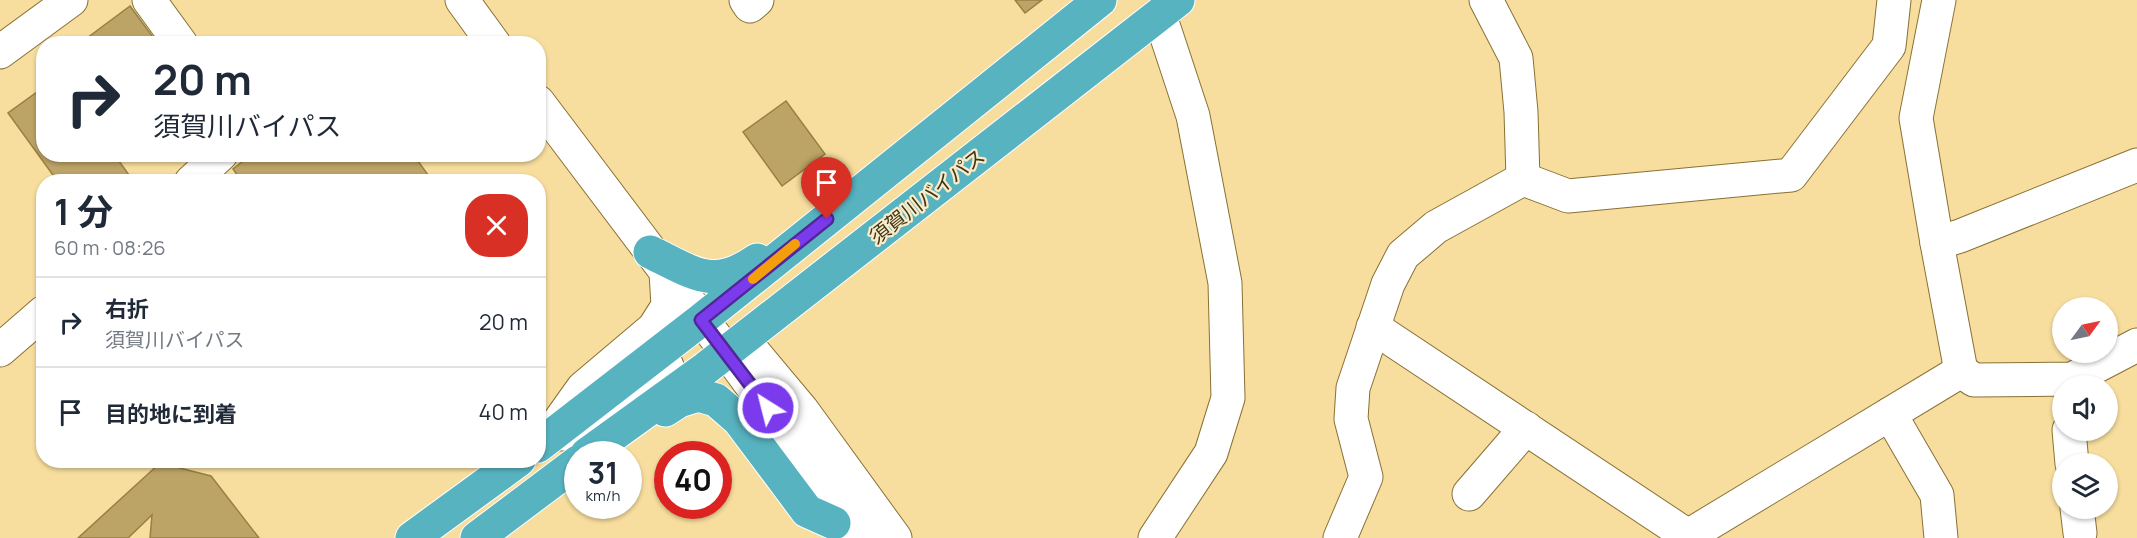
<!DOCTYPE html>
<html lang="ja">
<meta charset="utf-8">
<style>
body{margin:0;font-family:Manrope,"Noto Sans JP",sans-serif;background:#f6f6f7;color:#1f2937;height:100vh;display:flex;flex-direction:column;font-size:22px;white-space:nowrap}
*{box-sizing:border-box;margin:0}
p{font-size:20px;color:#747a83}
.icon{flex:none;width:33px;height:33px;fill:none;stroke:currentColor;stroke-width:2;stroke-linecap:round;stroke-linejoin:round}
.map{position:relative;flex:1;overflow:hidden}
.sheet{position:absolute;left:36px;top:174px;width:510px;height:294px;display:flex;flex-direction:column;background:#fff;border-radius:24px;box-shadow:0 2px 4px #0004}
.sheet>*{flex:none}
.banner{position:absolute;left:36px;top:36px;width:510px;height:126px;border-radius:24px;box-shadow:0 2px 4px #0004;background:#fff;color:#1f2937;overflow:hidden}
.needle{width:39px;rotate:57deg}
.tools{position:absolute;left:2052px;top:297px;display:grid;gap:12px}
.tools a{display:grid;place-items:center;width:66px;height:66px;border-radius:50%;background:#fff;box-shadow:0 2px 4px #0004;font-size:30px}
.speed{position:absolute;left:564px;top:441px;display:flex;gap:12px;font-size:30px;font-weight:700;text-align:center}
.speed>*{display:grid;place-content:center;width:78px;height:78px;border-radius:50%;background:#fff;box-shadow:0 2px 4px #0004;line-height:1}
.speed small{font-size:15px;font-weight:400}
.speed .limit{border:9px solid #d22;background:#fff;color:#111}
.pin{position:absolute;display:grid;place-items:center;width:51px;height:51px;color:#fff;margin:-62px -26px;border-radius:50% 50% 50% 0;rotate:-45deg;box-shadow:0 0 6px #0007}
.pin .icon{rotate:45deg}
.me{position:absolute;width:66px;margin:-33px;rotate:324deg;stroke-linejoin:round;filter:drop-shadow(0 0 4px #0008)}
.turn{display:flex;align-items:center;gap:21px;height:126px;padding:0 18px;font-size:27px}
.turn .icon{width:78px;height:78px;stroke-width:2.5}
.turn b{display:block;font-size:42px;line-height:51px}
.round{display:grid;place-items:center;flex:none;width:63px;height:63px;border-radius:24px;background:#f6f6f7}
.head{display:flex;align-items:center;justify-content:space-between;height:102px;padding:0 18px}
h1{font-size:36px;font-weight:700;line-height:45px}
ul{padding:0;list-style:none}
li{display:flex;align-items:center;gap:18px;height:90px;padding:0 18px;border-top:2px solid #e0e1e3}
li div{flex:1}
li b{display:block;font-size:22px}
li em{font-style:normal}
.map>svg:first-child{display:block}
</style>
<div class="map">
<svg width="2137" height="538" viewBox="0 0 2137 538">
<rect width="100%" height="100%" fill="#f7de9e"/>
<!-- building -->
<g fill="#bca366" stroke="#988044" stroke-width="1.5">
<polygon points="1015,0 1042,0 1025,13"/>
<polygon points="130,6 158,44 79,44"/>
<polygon points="44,87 44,154 114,154 134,182 58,182 8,113"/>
<polygon points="786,101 825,154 782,186 743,132"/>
<polygon points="252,154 413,154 433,182 242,182 233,169"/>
<polygon points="160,463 211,476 259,538 150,538 152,515 128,538 78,538"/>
</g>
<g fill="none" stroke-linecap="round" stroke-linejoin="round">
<!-- minor casing -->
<g stroke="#897134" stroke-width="35">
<g id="minor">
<polyline points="149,0 181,44"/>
<polyline points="746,0 750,6 757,0"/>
<polyline points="1486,0 1516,58 1521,112 1523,179"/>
<polyline points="0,52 71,0"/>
<polyline points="191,182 221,154"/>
<polyline points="1937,243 1916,118 1939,0"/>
<polyline points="1373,327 1688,536 1961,371 1974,380 2072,379 2137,345"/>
<polyline points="0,350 44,312"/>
<polyline points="1961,371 1937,243 1960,236 2137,165"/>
<polyline points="1890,414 1937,495 1941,538"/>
<polyline points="2069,430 2072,464"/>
<polyline points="1469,494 1526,428"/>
<polyline points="2077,508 2080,533"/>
<polyline points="1155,538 1211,453 1228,398 1225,283 1193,116 1160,16"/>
<polyline points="1340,538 1366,477 1351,419 1353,388 1388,284 1403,255 1436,227 1523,179 1568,196 1791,175 1889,46 1894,0"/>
</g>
</g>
<!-- tertiary casing -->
<g stroke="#897134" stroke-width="35">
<g id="tertiary">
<polyline points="462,0 494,44"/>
<polyline points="538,102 741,371 863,538"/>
<polyline points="745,342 802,410 895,538"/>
<polyline points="553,430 583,388 654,328 668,306 666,272"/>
<polyline points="562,434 606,415 667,366"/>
</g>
</g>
<!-- trunk casing -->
<g stroke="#fff" stroke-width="35">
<g id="trunk">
<path d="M650 252C694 273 713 291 757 260"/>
<polyline points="665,410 679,401 698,395 716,400 739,420 807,511 834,523"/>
<polyline points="538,446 701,320 1100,0"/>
<polyline points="587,454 706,368 1178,0"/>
<polyline points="412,538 519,460"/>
<polyline points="477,538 578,462"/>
</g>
</g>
<!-- minor -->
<use href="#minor" stroke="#fff" stroke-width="33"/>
<!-- tertiary -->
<use href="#tertiary" stroke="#fff" stroke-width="33"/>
<!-- trunk -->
<use href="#trunk" stroke="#57b3c0" stroke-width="33"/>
</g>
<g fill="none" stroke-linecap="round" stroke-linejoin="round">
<!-- route casing -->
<g stroke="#51269a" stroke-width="15">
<polyline id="route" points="768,408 701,320 827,219"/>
</g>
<!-- route -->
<use href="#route" stroke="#7c3aed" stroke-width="10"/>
<!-- slow -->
<polyline stroke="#f59e0b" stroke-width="10" points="753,279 795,244"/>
</g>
<g text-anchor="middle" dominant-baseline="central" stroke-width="4.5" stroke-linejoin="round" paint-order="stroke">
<!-- street labels -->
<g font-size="20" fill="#3e341a" stroke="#fbecc7">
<text transform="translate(927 196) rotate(-38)">須賀川バイパス</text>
</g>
</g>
</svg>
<div class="tools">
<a><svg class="needle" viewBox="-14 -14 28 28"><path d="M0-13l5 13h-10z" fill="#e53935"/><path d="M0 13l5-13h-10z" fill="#747a83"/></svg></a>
<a><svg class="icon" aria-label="sound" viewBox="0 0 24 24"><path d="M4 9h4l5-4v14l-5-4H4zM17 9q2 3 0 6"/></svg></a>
<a><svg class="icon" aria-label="layers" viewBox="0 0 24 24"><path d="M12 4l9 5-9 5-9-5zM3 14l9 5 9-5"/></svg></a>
</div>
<div class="speed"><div>31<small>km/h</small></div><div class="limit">40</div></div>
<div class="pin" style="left:827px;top:219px;background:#d93025"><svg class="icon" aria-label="arrive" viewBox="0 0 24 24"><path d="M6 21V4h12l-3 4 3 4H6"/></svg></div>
<svg class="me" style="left:768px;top:408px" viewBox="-20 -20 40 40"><circle r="17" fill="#7c3aed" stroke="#fff" stroke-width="3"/><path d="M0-11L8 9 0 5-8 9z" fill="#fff"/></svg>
<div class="banner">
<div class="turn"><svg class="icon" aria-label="right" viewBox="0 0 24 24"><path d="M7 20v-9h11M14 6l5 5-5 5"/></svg><div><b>20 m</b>須賀川バイパス</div></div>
</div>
<section class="sheet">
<div class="head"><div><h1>1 分</h1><p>60 m · 08:26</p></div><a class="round" style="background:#d93025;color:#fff"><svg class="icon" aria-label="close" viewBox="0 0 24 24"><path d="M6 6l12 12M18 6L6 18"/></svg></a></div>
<ul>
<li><svg class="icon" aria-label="right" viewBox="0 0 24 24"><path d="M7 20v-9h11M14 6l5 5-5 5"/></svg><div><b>右折</b><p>須賀川バイパス</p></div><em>20 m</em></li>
<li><svg class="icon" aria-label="arrive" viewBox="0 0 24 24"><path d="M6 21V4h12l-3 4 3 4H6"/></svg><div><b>目的地に到着</b></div><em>40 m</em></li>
</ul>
</section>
</div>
